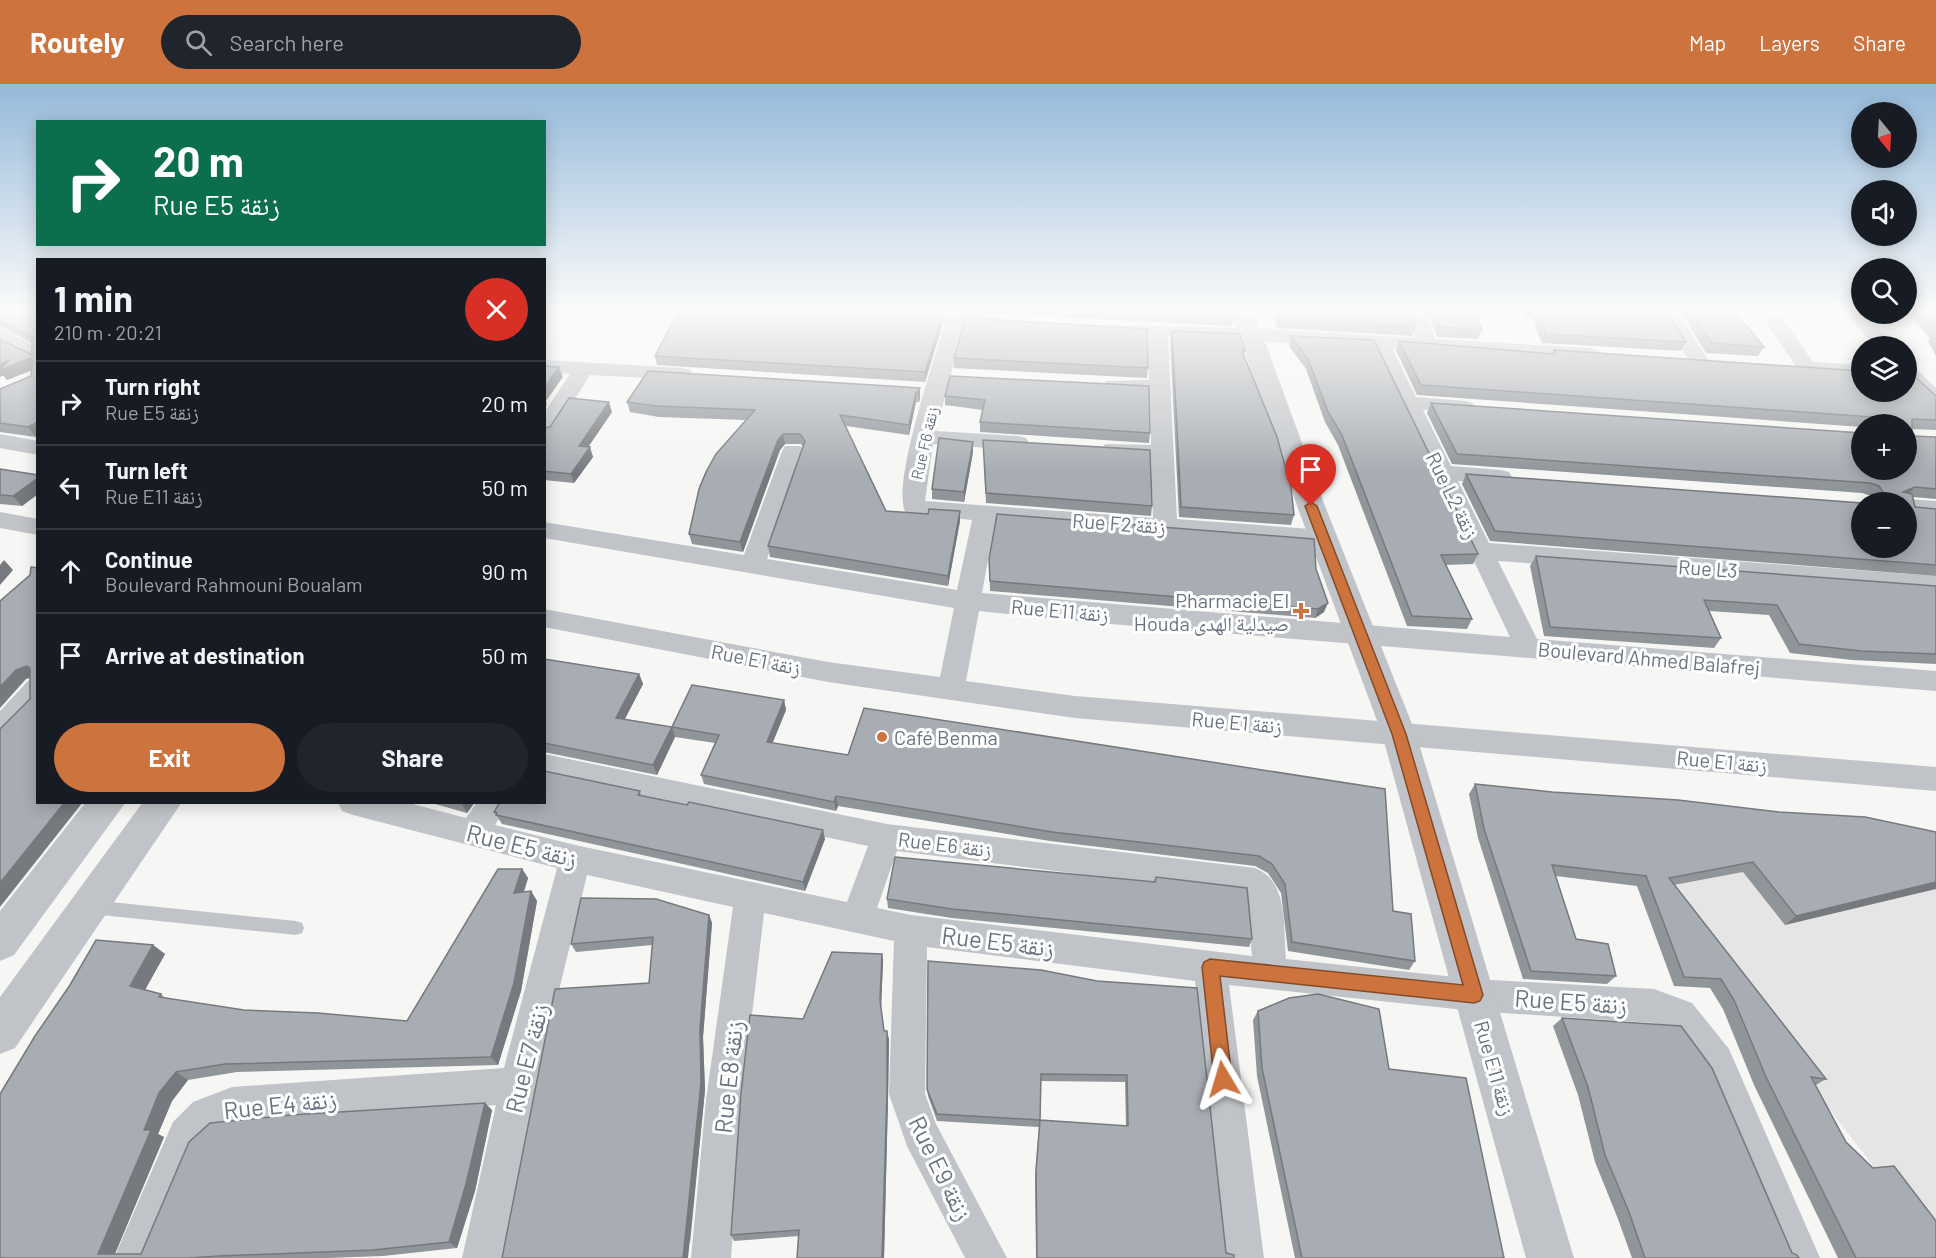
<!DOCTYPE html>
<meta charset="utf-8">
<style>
body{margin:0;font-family:Barlow,"Noto Naskh Arabic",sans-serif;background:#20242c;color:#f1f3f6;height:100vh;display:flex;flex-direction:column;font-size:22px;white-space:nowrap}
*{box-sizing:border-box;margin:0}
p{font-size:20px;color:#9ea1a6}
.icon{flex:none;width:33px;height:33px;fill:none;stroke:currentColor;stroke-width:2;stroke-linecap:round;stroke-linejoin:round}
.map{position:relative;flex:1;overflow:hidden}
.panel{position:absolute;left:36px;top:174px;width:510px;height:546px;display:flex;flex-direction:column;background:#171b24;border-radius:0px;box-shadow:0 3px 15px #0003}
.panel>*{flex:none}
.banner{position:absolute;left:36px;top:36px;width:510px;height:126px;border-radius:0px;box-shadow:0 3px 15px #0003;background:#0b6e4f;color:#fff;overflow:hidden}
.needle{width:39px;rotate:162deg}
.controls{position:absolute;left:1851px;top:18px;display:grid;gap:12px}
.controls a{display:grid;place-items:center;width:66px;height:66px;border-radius:50%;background:#171b24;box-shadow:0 3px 15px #0003;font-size:30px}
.pin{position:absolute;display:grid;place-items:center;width:51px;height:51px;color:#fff;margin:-62px -26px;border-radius:50% 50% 50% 0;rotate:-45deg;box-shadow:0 0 6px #0007}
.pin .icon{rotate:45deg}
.me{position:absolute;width:66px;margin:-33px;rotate:353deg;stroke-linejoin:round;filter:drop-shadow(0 0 4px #0008)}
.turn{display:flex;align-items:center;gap:21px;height:126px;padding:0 18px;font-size:27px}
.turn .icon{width:78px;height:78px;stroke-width:2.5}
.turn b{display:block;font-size:42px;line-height:51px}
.round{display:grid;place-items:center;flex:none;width:63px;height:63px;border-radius:32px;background:#20242c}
.headline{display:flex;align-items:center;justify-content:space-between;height:102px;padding:0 18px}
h1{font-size:36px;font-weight:700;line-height:45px}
.cta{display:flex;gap:12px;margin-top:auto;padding:12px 18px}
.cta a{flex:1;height:69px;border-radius:36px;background:#cc733e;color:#fff;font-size:24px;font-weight:700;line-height:69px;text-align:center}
.cta a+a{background:#20242c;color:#f1f3f6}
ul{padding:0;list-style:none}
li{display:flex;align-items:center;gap:18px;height:84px;padding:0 18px;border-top:2px solid #363941}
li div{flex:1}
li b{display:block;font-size:22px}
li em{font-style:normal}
header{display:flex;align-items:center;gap:36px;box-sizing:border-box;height:84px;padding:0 30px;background:#cc733e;color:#fff}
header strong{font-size:28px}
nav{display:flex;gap:33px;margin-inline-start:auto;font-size:21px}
.search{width:420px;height:54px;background:#20242c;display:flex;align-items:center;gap:15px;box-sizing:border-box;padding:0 21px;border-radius:33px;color:#9ea1a6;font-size:22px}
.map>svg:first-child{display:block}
</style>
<header>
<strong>Routely</strong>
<div class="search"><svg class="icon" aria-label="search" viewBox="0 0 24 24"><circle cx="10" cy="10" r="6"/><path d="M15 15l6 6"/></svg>Search here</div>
<nav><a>Map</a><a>Layers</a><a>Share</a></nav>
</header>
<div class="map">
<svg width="1936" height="1174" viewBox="0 0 1936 1174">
<rect width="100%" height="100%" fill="#f6f6f4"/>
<!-- built -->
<polygon fill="#e4e5e4" points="1936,750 1936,1164 1660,804"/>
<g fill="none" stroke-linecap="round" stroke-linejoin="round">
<!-- service -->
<polygon fill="#c0c3c7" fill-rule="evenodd" points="91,816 296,837 302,839 304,844 302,849 296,851 91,830 85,828 83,823 85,818"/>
<!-- minor -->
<g fill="#c0c3c7" fill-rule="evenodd">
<path d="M949 225H968L967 230 1000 232 1010 238 1000 244 964 241 936 347 1018 352 1026 354 1029 359 1026 364 1018 366 933 360 925 417 1153 434 1151 374 1105 370 1102 365 1105 360 1151 361 1150 309 1106 305 1103 301 1106 297 1149 296 1148 252 1103 249 1100 245 1103 241 1251 244 1415 254 1407 225H1426L1435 255 1590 264 1597 266 1600 270 1597 274 1590 276 1392 264 1416 313 1465 317 1472 319 1476 323 1472 327 1423 326 1451 382 1501 386 1509 388 1512 393 1509 398 1501 400 1458 397 1489 459 1936 492V510L1498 477 1537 555 1936 587V607L1098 539 979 527 966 597 1075 612 1936 683V707L1075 634 828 598 544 543V525L828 578 940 593 954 524 544 454V438L744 471 782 367 785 362H801L804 367 767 475 957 506 972 436 906 429C890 404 935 273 945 240L907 238 897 232 907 226 948 229ZM1168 253 1372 263 1510 553 982 509 995 438 1324 462 1333 460 1336 454 1333 448 1324 446 1177 435Z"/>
<polygon points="1657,225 1676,225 1709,277 1706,281 1692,281"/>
<polygon points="1757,225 1776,225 1813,278 1862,281 1862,293 1800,288"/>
<polygon points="1843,225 1862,225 1862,230 1866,230 1895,262 1875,262"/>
<polygon points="0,243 38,264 38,279 0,258"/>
<polygon points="544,276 683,284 690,286 693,290 690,294 683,296 590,291 552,352 544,353 544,329 570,290 544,288"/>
<polygon points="1906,280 1913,282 1936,304 1936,322 1929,320 1906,298"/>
<polygon points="0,350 38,357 38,371 0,364"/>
<polygon points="1906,415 1936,417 1936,433 1906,431 1906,418 1897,418"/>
<polygon points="0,428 38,435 38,451 0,444"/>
<polygon points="38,594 38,623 10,653 0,656 0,627 28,597"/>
<path d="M544 670 887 740 1255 784C1289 797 1283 844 1286 875L1474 895 1654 905 1692 919 1729 965 1820 1174H1780L1703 991 1668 944 1654 939 1474 927 1229 901 1264 1174H1224L1195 897 927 863 925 1010 936 1040 1007 1174H965L907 1062 889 1010 894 857 764 829 742 1016 731 1174H691L706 1016 733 823 587 791 536 1001 502 1174H462L496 1021 223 1042 199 1064 154 1174H114L173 1038 193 1018 232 1003 504 984 557 784 353 731 342 727 338 718H405L466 734 477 718H509L495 741 575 761 847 818 868 762 544 694ZM897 767 1246 811 1252 872 911 831 877 824Z"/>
</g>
<!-- tertiary -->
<g fill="#c0c3c7" fill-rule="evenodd">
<polygon points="1230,225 1253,225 1325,422 1416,650 1574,1174 1526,1174 1382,650 1297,422"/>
<polygon points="86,718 126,718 14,871 0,877 0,827"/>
<polygon points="143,718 182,718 15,964 0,970 0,913"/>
</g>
</g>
<!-- wall -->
<g fill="#90959a" fill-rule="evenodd">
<polygon points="0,225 38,225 38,352 36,353 0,348 0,305 31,292 32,286 7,296 3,291 0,293 0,255 32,271 32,259 0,242"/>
<polygon points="969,225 1231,225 1234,233 1232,242 970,228"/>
<polygon points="1273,225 1411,225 1415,242 1412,252 1277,244"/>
<polygon points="1427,225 1476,225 1482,246 1478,255 1437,253"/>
<polygon points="1521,225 1665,225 1686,258 1681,267 1542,259 1532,234 1524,233"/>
<polygon points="1679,225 1733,225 1743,240 1764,263 1758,272 1706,269"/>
<polygon points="1906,225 1936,225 1936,272 1928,257 1930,254 1906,227"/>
<polygon points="942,242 925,298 657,281 655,272"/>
<polygon points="1172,247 1245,267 1244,272 1294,431 1291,441 1179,433 1170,256"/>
<polygon points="1291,252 1478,470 1473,480 1446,481 1472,535 1467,545 1407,542 1338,361 1325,338 1306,285 1289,262"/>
<polygon points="1399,257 1552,270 1554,266 1936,312 1936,346 1912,345 1912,352 1936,353 1936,415 1913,413 1915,423 1936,425 1936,492 1490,457 1462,400 1466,390 1862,464 1870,418 1866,418 1871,412 1862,409 1452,380 1427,329 1431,319 1862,386 1906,340 1862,340 1862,343 1417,311 1396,266"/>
<polygon points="954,274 1148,284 1147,294 954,284"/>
<polygon points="950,292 1150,349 1149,359 980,348 980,338 983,326 945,321 945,312"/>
<polygon points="920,304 920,314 919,318 916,318 909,351 846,342 886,427 928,430 960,427 960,437 948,502 770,473 768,462 803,363 801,360 785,360 780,366 743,468 692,460 689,450 746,336 659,333 630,328 627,318"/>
<polygon points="612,328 588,363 593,373 574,399 544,396 544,344"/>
<polygon points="983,356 1152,422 1151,432 986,419"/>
<polygon points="973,358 973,368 964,418 932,415 932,405"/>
<polygon points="0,385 38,391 38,410 22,422 0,420"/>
<polygon points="1536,472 1936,502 1936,580 1852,576 1790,569 1769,531 1709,527 1721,554 1714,564 1544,552 1530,482"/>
<polygon points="989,475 1316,485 1324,528 1315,534 990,507"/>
<polygon points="544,575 639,590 643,600 625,635 672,643 784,616 786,626 772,659 848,671 1385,705 1393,827 1415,877 1409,886 1288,867 1281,809 1268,789 1255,782 1050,757 838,722 836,727 704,700 701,691 715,659 675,653 657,691 544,668"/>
<polygon points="1475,700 1552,708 1936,748 1785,841 1743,788 1674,801 1826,995 1816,1001 1846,1058 1936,1174 1838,1174 1754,1001 1723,925 1710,904 1674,902 1637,802 1556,792 1576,855 1616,892 1607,900 1523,895 1478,754 1469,710"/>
<polygon points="640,707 641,712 825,755 805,807 502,740 494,728"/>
<polygon points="428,718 475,718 467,729"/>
<polygon points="522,785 528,794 524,808 531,807 537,817 521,907 498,981 237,988 188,996 172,1017 158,1050 164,1053 115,1170 141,1170 492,1026 475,1107 457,1164 383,1172 327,1174 0,1174 153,861 165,870 145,906 161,910 166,915 244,926 407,937"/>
<polygon points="1156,793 1252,855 1249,863 952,834 888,824 887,815 1154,798"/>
<polygon points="709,831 712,839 703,953 705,1006 690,1160 649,899 652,861 576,868 571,860"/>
<polygon points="882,870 883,878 881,924 884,947 889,955 888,1015 884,1174 797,1174 799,1152 734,1157 731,1151 803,935"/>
<path d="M1097 897 1226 1169 1234 1174H1036L1035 1093 1039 1043 937 1037 928 1012 927 1005ZM1041 997 1125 998 1126 1042 1040 1036Z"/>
<polygon points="1258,927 1389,985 1504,1174 1295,1174 1257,992 1253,936"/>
<polygon points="1562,934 1792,1169 1799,1174 1632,1174 1618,1135 1595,1078 1578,1011 1553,942"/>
</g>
<!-- shaded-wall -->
<g fill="#76797d">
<polygon points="942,233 942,242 925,298 925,288"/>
<polygon points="30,274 37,284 7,296 3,291 0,293 0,280 9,276"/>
<polygon points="559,283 563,293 546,317 547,321 544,325 544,304"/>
<polygon points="920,304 920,314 919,318 918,308"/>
<polygon points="916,308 916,318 909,351 909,341"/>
<polygon points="609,318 612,328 582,372 579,362"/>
<polygon points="38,338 38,352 36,353 28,343"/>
<polygon points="783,350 785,360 780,366 743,468 740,458 778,356"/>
<polygon points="973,358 973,368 964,418 964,408"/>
<polygon points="590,363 593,373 574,399 571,390"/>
<polygon points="38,394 38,410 22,422 13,412"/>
<polygon points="1915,403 1906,413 1903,408"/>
<polygon points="960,427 960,437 948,502 948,492"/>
<polygon points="4,476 13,486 0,501 0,481"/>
<polygon points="1328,519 1324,528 1315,534 1318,525"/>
<polygon points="27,582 37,592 26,595 0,624 0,603 16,586"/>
<polygon points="639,590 643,600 620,644 616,634"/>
<polygon points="784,616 786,626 769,668 767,658"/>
<polygon points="672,643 675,653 657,691 653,681"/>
<polygon points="836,712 838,722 836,727 834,718"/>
<polygon points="65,718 83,718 0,823 0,799"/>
<polygon points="461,718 475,718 467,729"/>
<polygon points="823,746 825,755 805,807 803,798"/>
<polygon points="522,785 528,794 520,819 514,809"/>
<polygon points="1936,798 1936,805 1785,841 1796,832"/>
<polygon points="531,807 537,817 521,907 498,981 491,973"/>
<polygon points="709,831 712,839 703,953 705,1006 688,1174 683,1174 700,945"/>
<polygon points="153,861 165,870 142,911 130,902"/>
<polygon points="882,870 883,878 881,924 880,916"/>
<polygon points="887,947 889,955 888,1015 884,1174 882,1174"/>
<polygon points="176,988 188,996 172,1017 158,1050 164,1053 113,1174 98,1170 144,1046 159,1009"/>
<polygon points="485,1019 492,1026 475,1107 457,1164 449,1158"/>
</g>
<!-- building -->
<g fill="#a8adb3" stroke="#76797d" stroke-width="1.5" fill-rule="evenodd">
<polygon points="0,225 38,225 38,338 28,343 0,339 0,305 31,292 33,276 30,274 0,286 9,276 0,280 0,255 32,271 32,253 0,237"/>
<polygon points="828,225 942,233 925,288 655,272 679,226"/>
<polygon points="1096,225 1231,225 1234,233"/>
<polygon points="1278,225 1411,225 1415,242 1280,235"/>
<polygon points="1434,225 1476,225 1482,246 1440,243"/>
<polygon points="1536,225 1665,225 1686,258 1546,250"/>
<polygon points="1690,225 1733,225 1743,240 1746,241 1764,263 1712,259"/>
<polygon points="1921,225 1936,225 1936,243"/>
<polygon points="966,234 1147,245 1148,284 954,274"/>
<polygon points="1172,247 1240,250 1245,267 1242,267 1277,353 1291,403 1294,431 1181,423"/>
<polygon points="1291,252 1374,256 1478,470 1441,471 1472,535 1412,532 1342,351 1328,328 1308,275"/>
<polygon points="1399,257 1555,270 1554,266 1862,287 1862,308 1906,308 1906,290 1913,291 1936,312 1936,336 1912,335 1912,352 1936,353 1936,405 1915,403 1903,408 1912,410 1915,423 1936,425 1936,481 1495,447 1466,390 1862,419 1862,464 1906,464 1906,418 1870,418 1872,410 1883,408 1879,402 1870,399 1457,370 1431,319 1862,349 1862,386 1906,386 1906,340 1871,340 1872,333 1421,301"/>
<polygon points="544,282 559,283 544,304"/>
<polygon points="648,287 920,304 918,308 916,308 909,341 840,331 886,427 928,430 929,425 960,427 948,492 768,462 805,357 800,350 783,350 778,356 740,458 689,450 699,405 706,388 716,370 755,326 656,322 627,318"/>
<polygon points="950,292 1149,302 1150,349 980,338 985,316 945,312"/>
<polygon points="569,314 609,318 579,362 590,363 571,390 544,387 544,344 550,343"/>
<polygon points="939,354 973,358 964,408 932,405"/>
<polygon points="983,356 1150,366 1152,422 986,409"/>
<polygon points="0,385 38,391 38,394 13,412 0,411"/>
<polygon points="997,430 1314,455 1316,485 1328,519 1318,525 990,497 989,475"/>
<polygon points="1536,472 1936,502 1936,570 1861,567 1799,560 1777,521 1704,516 1721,554 1550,543"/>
<polygon points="31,483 38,484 38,718 65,718 0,799 0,645 30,615 30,584 27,582 16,586 0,603 0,517 30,491"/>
<polygon points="544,575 639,590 616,634 672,643 653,681 544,659"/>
<polygon points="692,601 784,616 767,658 848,671 864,624 1385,705 1393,827 1411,830 1415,877 1292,858 1285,800 1272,780 1259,772 1052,748 836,712 834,718 701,691 719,651 672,643"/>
<polygon points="544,687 640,707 638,711 687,721 689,718 823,746 803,798 496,731 497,729 494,728 500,718 544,718"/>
<polygon points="1475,700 1552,708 1678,716 1779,728 1865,733 1936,748 1936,798 1796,832 1753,778 1669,794 1826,995 1811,993 1846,1058 1873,1084 1894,1082 1936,1137 1936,1174 1856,1174 1766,993 1734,916 1721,895 1684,893 1646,792 1552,781 1576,855 1608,860 1616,892 1531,887 1484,745"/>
<polygon points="895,773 1155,798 1156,793 1247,804 1252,855 952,825 887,815"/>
<polygon points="498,785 522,785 514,809 531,807 514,899 491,973 225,980 176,988 159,1009 144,1046 151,1046 98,1170 141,1170 189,1058 210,1039 291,1031 485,1019 466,1100 449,1158 373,1166 219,1172 189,1174 0,1174 0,1010 35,952 70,901 96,856 153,861 130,902 161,910 159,913 244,926 318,929 407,937"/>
<polygon points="581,814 656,815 709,831 700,945 701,999 683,1174 502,1174 555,905 649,899 653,853 571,860"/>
<polygon points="832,868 882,870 880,916 884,947 887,947 887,1008 882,1174 797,1174 799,1146 731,1151 741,1009 750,931 803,935"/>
<path d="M928 877 1041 886 1097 897 1197 904 1226 1169 1234 1171V1174H1037L1036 1087 1040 1036 937 1030 927 1005ZM1041 990 1127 991 1128 1042 1040 1036Z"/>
<polygon points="1318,910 1379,925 1389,985 1466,994 1504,1174 1302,1174 1262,984 1258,927 1289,914"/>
<polygon points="1562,934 1681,942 1712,984 1792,1169 1797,1171 1799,1174 1645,1174 1629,1128 1605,1071 1588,1003"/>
</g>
<!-- sky -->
<linearGradient id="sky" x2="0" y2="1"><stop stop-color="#95b9da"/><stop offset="0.58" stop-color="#fbfbfa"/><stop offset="1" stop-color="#fbfbfa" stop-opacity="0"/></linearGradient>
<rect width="1936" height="390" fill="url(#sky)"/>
<!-- route -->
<polygon fill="#cc733e" stroke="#854b28" stroke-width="1.5" points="1311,418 1317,422 1406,650 1483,911 1480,917 1474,919 1220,892 1232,995 1230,1001 1223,1004 1217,1001 1214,995 1202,883 1204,878 1210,875 1463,901 1392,650 1305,422"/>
<!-- markers -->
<g fill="#cc733e" stroke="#fff" stroke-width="2">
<path d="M1298 518h6v6h6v6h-6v6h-6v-6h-6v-6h6z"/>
<circle cx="882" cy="653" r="6"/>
</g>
<g text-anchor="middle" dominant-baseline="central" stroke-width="6" stroke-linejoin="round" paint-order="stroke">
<!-- far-street labels -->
<g font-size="16" fill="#697381" stroke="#fff">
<text transform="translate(924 359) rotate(-77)">Rue F6 زنقة</text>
</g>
<!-- street labels -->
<g font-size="20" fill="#697381" stroke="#fff">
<text transform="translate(1453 411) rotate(64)">Rue L2 زنقة</text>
<text transform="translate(1119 439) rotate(4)">Rue F2 زنقة</text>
<text transform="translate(1708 484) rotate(4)">Rue L3</text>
<text transform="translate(1060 526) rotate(5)">Rue E11 زنقة</text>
<text transform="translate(1649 574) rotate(5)">Boulevard Ahmed Balafrej</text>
<text transform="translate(756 575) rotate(11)">Rue E1 زنقة</text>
<text transform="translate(1237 638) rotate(5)">Rue E1 زنقة</text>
<text transform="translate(1722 677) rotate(5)">Rue E1 زنقة</text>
<text transform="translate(945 760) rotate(7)">Rue E6 زنقة</text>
<text transform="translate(1495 984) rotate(74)">Rue E11 زنقة</text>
</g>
<!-- poi labels -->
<g font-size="20" fill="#697381" stroke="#fff" text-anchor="end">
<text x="1289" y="516">Pharmacie El<tspan x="1289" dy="23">Houda صيدلية الهدى</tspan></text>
<text x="894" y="653" text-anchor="start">Café Benma</text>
</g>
<!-- near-street labels -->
<g font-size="24" fill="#697381" stroke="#fff">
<text transform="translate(522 761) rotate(14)">Rue E5 زنقة</text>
<text transform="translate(998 857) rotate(7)">Rue E5 زنقة</text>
<text transform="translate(1571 917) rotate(4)">Rue E5 زنقة</text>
<text transform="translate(526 974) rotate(-76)">Rue E7 زنقة</text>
<text transform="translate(728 993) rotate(-84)">Rue E8 زنقة</text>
<text transform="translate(280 1020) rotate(-6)">Rue E4 زنقة</text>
<text transform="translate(941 1084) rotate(64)">Rue E9 زنقة</text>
</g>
</g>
</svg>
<div class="controls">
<a><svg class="needle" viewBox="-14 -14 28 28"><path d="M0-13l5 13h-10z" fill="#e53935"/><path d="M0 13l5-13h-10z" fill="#9ea1a6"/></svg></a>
<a><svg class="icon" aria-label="sound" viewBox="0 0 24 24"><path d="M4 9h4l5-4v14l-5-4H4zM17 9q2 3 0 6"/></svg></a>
<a><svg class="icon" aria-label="search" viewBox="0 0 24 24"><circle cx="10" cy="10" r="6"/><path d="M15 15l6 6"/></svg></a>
<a><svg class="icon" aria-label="layers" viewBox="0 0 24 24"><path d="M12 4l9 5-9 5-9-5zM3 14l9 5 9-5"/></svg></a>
<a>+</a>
<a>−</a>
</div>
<div class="pin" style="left:1311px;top:422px;background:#d93025"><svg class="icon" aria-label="arrive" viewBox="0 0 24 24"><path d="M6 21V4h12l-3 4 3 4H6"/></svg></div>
<svg class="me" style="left:1223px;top:995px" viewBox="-20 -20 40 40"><path d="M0-17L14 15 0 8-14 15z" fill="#cc733e" stroke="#fff" stroke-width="4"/></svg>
<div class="banner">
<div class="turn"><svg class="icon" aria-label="right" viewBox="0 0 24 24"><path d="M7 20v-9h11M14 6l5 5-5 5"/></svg><div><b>20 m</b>Rue E5 زنقة</div></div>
</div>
<section class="panel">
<div class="headline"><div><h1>1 min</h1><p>210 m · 20:21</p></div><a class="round" style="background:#d93025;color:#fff"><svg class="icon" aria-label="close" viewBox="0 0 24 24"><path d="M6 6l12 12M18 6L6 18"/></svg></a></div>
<ul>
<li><svg class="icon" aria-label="right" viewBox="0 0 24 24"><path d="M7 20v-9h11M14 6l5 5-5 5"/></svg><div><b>Turn right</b><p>Rue E5 زنقة</p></div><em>20 m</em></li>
<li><svg class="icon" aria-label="left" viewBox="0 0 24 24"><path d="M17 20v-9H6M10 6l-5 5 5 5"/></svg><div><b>Turn left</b><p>Rue E11 زنقة</p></div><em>50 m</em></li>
<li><svg class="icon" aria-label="ahead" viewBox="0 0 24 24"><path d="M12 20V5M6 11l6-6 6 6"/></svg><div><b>Continue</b><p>Boulevard Rahmouni Boualam</p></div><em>90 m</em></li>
<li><svg class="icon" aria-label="arrive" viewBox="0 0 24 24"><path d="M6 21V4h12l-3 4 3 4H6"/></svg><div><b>Arrive at destination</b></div><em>50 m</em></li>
</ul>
<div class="cta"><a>Exit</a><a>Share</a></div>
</section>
</div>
